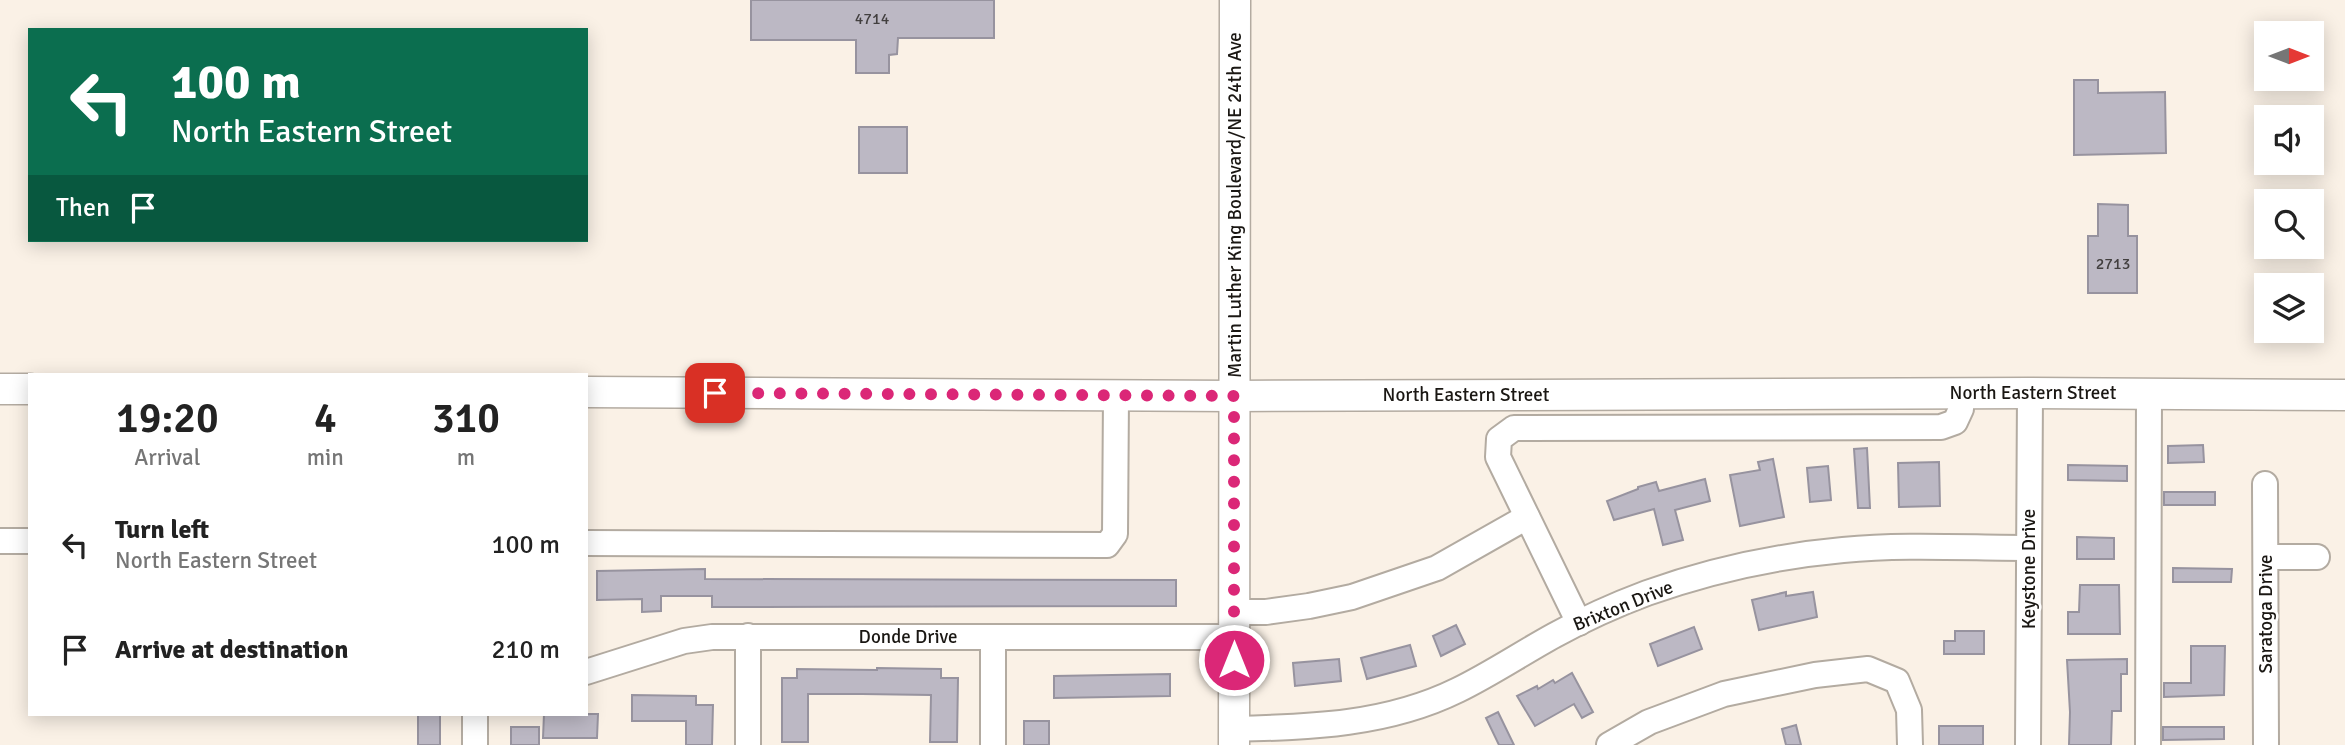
<!DOCTYPE html>
<style>
body{margin:0;font-family:Signika,sans-serif;background:#f6f6f6;color:#222;height:100vh;display:flex;flex-direction:column;font-size:26px;white-space:nowrap}
*{box-sizing:border-box;margin:0}
p{font-size:23px;color:#767676}
.icon{flex:none;width:38px;height:38px;fill:none;stroke:currentColor;stroke-width:2;stroke-linecap:round;stroke-linejoin:round}
.map{position:relative;flex:1;overflow:hidden}
.drawer{position:absolute;left:28px;top:373px;width:560px;height:343px;display:flex;flex-direction:column;background:#fff;border-radius:0px;box-shadow:0 4px 18px #0003}
.drawer>*{flex:none}
.banner{position:absolute;left:28px;top:28px;width:560px;height:214px;border-radius:0px;box-shadow:0 4px 18px #0003;background:#0b6e4f;color:#fff;overflow:hidden}
.needle{width:46px;rotate:90deg}
.tools{position:absolute;left:2254px;top:21px;display:grid;gap:14px}
.tools a{display:grid;place-items:center;width:70px;height:70px;border-radius:0px;background:#fff;box-shadow:0 4px 18px #0003;font-size:35px}
.pin{position:absolute;display:grid;place-items:center;width:60px;height:60px;color:#fff;margin:-30px;border-radius:14px;box-shadow:0 4px 10px #0006}
.me{position:absolute;width:77px;margin:-38px;rotate:0deg;stroke-linejoin:round;filter:drop-shadow(0 0 5px #0008)}
.turn{display:flex;align-items:center;gap:24px;height:147px;padding:0 28px;font-size:32px}
.turn .icon{width:91px;height:91px;stroke-width:2.5}
.turn b{display:block;font-size:49px;line-height:60px}
.then{display:flex;align-items:center;height:66px;padding:0 28px;background:#0003;gap:14px;font-size:26px}
.eta{display:flex;justify-content:space-evenly;align-items:center;height:119px;text-align:center}
.eta b{font-size:42px;font-weight:600;line-height:49px}
ul{padding:0;list-style:none}
li{display:flex;align-items:center;gap:21px;height:105px;padding:0 28px}
li div{flex:1}
li b{display:block;font-size:26px}
li em{font-style:normal}
.map>svg:first-child{display:block}
</style>
<div class="map">
<svg width="2345" height="745" viewBox="0 0 2345 745">
<rect width="100%" height="100%" fill="#faf1e6"/>
<!-- building -->
<g fill="#bcb8c4" stroke="#97939f" stroke-width="2">
<polygon points="751,0 994,0 994,38 898,38 897,54 889,55 889,73 856,73 856,40 751,40"/>
<polygon points="2074,80 2098,80 2098,93 2165,92 2166,153 2074,155"/>
<rect x="859" y="127" width="48" height="46"/>
<polygon points="2098,204 2128,205 2128,236 2137,236 2137,293 2088,293 2088,236 2098,236"/>
<polygon points="2203,445 2204,462 2168,463 2168,446"/>
<polygon points="1867,448 1870,508 1858,508 1854,449"/>
<polygon points="1773,459 1784,517 1740,526 1730,475 1760,470 1758,462"/>
<polygon points="1939,462 1940,506 1899,507 1898,463"/>
<polygon points="2068,465 2127,466 2127,481 2068,480"/>
<polygon points="1828,466 1831,500 1810,502 1807,468"/>
<polygon points="1705,479 1710,501 1675,510 1683,540 1663,545 1654,509 1614,520 1607,501 1638,489 1638,487 1656,482 1659,491"/>
<rect x="2164" y="492" width="51" height="13"/>
<polygon points="2077,537 2114,538 2114,559 2077,559"/>
<polygon points="2173,568 2232,569 2231,582 2173,582"/>
<polygon points="705,569 705,579 1176,580 1176,606 712,607 712,596 661,596 661,611 642,612 642,599 597,600 597,571"/>
<polygon points="2080,585 2119,585 2120,634 2068,634 2068,612 2079,612"/>
<polygon points="1786,592 1786,596 1813,592 1817,617 1759,630 1752,600"/>
<polygon points="1456,625 1465,644 1441,656 1433,636"/>
<polygon points="1694,627 1702,649 1658,666 1650,644"/>
<polygon points="1955,631 1984,631 1984,654 1944,654 1944,641 1955,641"/>
<polygon points="1410,645 1416,666 1367,679 1361,658"/>
<polygon points="2191,646 2225,646 2224,695 2164,697 2164,683 2191,683"/>
<polygon points="1339,659 1341,681 1295,686 1293,663"/>
<polygon points="2127,659 2127,674 2121,674 2121,711 2112,711 2111,745 2069,745 2070,712 2067,660"/>
<polygon points="877,668 941,669 941,678 958,678 957,742 930,742 931,695 862,694 808,694 808,742 782,742 782,678 797,678 797,669 877,670"/>
<polygon points="1572,673 1593,712 1582,718 1574,704 1535,726 1517,696 1537,686 1538,689 1553,680 1555,683"/>
<polygon points="1170,674 1170,696 1054,698 1054,676"/>
<polygon points="632,695 696,696 696,705 713,705 712,745 686,745 686,721 632,721"/>
<polygon points="1498,712 1514,745 1499,745 1486,718"/>
<rect x="418" y="714" width="22" height="31"/>
<polygon points="544,714 598,714 597,738 543,738"/>
<rect x="1024" y="721" width="25" height="24"/>
<polygon points="1796,725 1801,745 1786,745 1782,729"/>
<rect x="1939" y="726" width="44" height="19"/>
<rect x="511" y="727" width="28" height="18"/>
<polygon points="2163,727 2224,727 2224,739 2163,740"/>
</g>
<g fill="none" stroke-linecap="round" stroke-linejoin="round">
<!-- minor casing -->
<g stroke="#b3aba1" stroke-width="28">
<g id="minor">
<polyline points="2265,484 2266,745"/>
<polyline points="0,541 30,541"/>
<polyline points="586,543 1107,545 1115,534 1116,396"/>
<polyline points="2266,557 2317,557"/>
<polyline points="1234,612 1266,612 1309,606 1352,597 1437,568 1527,517"/>
<polyline points="1579,623 1498,457 1499,439 1514,428 1941,427 1955,422 1961,409 1961,393"/>
<polyline points="748,636 748,745"/>
<polyline points="586,672 684,641 712,637 1234,637"/>
<path d="M1234 729C1311 727 1387 725 1458 690 1491 674 1522 653 1555 635 1584 619 1615 605 1647 593 1709 571 1777 556 1843 550 1905 544 1968 548 2029 548"/>
<polyline points="475,745 475,714"/>
<polyline points="993,745 993,637"/>
<polyline points="1609,745 1649,722 1724,694 1815,675 1868,669 1897,681 1909,710 1910,745"/>
<polyline points="2028,745 2030,393"/>
<polyline points="2148,745 2149,394"/>
</g>
</g>
<!-- major casing -->
<g stroke="#b3aba1" stroke-width="33">
<g id="major">
<polyline points="0,389 30,389"/>
<polyline points="586,392 1234,396 2030,393 2345,395"/>
<polyline points="1234,745 1235,0"/>
</g>
</g>
<!-- minor -->
<use href="#minor" stroke="#fff" stroke-width="24"/>
<!-- major -->
<use href="#major" stroke="#fff" stroke-width="30"/>
</g>
<g fill="none" stroke-linecap="round" stroke-linejoin="round">
<!-- route -->
<polyline stroke="#db2777" stroke-width="12" stroke-dasharray="0 21.6" points="715,393 1234,396 1234,660"/>
</g>
<g text-anchor="middle" dominant-baseline="central" stroke-width="5" stroke-linejoin="round" paint-order="stroke">
<!-- number labels -->
<g font-size="16" fill="#423f3f">
<text x="872" y="19">4714</text>
<text x="2113" y="264">2713</text>
</g>
<!-- street labels -->
<g font-size="19" fill="#1a1713" stroke="#fff">
<text transform="translate(1235 205) rotate(-90)">Martin Luther King Boulevard/NE 24th Ave</text>
<text x="2033" y="393">North Eastern Street</text>
<text x="1466" y="395">North Eastern Street</text>
<text transform="translate(2029 569) rotate(-90)">Keystone Drive</text>
<text transform="translate(1623 606) rotate(-22)">Brixton Drive</text>
<text transform="translate(2266 614) rotate(-90)">Saratoga Drive</text>
<text x="908" y="637">Donde Drive</text>
</g>
</g>
</svg>
<div class="tools">
<a><svg class="needle" viewBox="-14 -14 28 28"><path d="M0-13l5 13h-10z" fill="#e53935"/><path d="M0 13l5-13h-10z" fill="#767676"/></svg></a>
<a><svg class="icon" aria-label="sound" viewBox="0 0 24 24"><path d="M4 9h4l5-4v14l-5-4H4zM17 9q2 3 0 6"/></svg></a>
<a><svg class="icon" aria-label="search" viewBox="0 0 24 24"><circle cx="10" cy="10" r="6"/><path d="M15 15l6 6"/></svg></a>
<a><svg class="icon" aria-label="layers" viewBox="0 0 24 24"><path d="M12 4l9 5-9 5-9-5zM3 14l9 5 9-5"/></svg></a>
</div>
<div class="pin" style="left:715px;top:393px;background:#d93025"><svg class="icon" aria-label="arrive" viewBox="0 0 24 24"><path d="M6 21V4h12l-3 4 3 4H6"/></svg></div>
<svg class="me" style="left:1234px;top:660px" viewBox="-20 -20 40 40"><circle r="17" fill="#db2777" stroke="#fff" stroke-width="3"/><path d="M0-11L8 9 0 5-8 9z" fill="#fff"/></svg>
<div class="banner">
<div class="turn"><svg class="icon" aria-label="left" viewBox="0 0 24 24"><path d="M17 20v-9H6M10 6l-5 5 5 5"/></svg><div><b>100 m</b>North Eastern Street</div></div>
<div class="then">Then<svg class="icon" aria-label="arrive" viewBox="0 0 24 24"><path d="M6 21V4h12l-3 4 3 4H6"/></svg></div>
</div>
<section class="drawer">
<div class="eta">
<div><b>19:20</b><p>Arrival</p></div>
<div><b>4</b><p>min</p></div>
<div><b>310</b><p>m</p></div>
</div>
<ul>
<li><svg class="icon" aria-label="left" viewBox="0 0 24 24"><path d="M17 20v-9H6M10 6l-5 5 5 5"/></svg><div><b>Turn left</b><p>North Eastern Street</p></div><em>100 m</em></li>
<li><svg class="icon" aria-label="arrive" viewBox="0 0 24 24"><path d="M6 21V4h12l-3 4 3 4H6"/></svg><div><b>Arrive at destination</b></div><em>210 m</em></li>
</ul>
</section>
</div>
